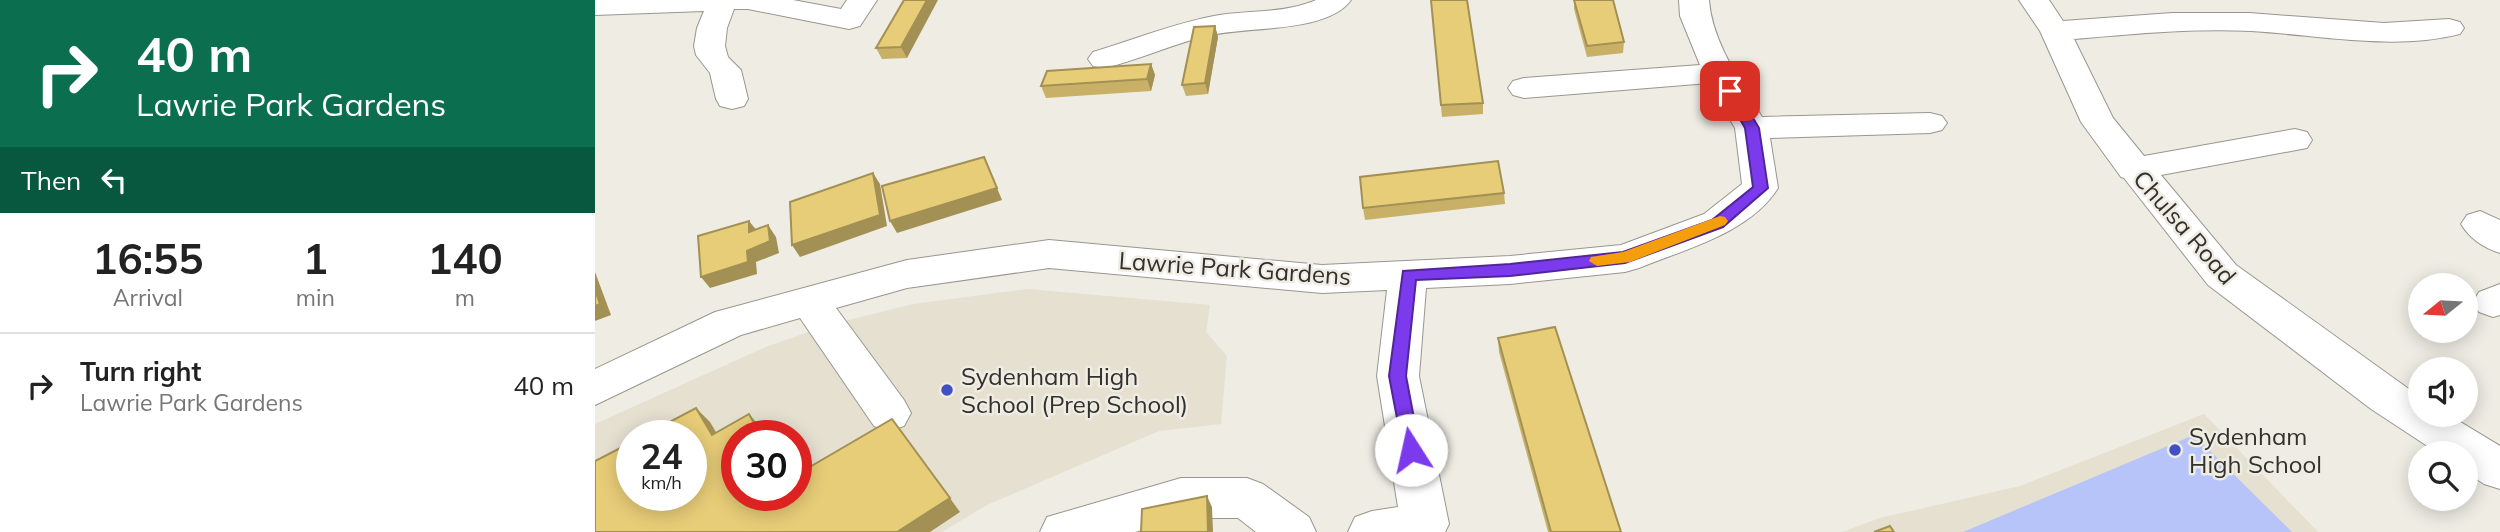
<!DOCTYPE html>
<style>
body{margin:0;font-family:Mulish,sans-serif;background:#f6f6f6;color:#222;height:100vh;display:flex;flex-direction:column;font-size:26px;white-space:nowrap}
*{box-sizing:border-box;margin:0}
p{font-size:23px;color:#767676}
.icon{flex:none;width:38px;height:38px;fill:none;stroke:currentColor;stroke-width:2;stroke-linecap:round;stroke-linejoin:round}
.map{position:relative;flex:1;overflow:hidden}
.side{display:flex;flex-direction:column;background:#fff;width:595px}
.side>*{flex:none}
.guide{background:#0b6e4f;color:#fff;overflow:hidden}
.needle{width:46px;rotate:252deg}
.tools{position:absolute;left:1813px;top:273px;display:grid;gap:14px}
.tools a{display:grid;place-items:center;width:70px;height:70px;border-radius:50%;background:#fff;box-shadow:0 4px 18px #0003;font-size:35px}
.speed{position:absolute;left:21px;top:420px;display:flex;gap:14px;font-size:35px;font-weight:700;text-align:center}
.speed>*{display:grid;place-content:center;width:91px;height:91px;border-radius:50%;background:#fff;box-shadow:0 4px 18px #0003;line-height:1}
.speed small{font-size:18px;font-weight:400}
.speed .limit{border:10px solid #d22;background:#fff;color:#111}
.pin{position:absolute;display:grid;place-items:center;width:60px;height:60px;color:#fff;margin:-30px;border-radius:14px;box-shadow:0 4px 10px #0006}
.me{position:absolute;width:77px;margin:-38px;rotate:350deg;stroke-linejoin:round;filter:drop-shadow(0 0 5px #0008)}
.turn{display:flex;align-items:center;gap:24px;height:147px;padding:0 21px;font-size:32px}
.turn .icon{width:91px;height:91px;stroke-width:2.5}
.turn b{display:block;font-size:49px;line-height:60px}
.then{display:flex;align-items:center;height:66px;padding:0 21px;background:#0003;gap:14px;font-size:26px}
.eta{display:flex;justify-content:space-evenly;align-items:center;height:119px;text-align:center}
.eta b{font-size:42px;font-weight:700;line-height:49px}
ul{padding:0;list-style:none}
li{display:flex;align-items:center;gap:21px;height:105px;padding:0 21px;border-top:2px solid #e0e0e0}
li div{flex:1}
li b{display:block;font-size:26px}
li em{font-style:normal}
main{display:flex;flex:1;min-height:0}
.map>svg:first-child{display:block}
</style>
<main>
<section class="side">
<div class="guide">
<div class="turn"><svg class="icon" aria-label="right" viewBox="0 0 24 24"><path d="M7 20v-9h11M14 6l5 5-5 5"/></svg><div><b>40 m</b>Lawrie Park Gardens</div></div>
<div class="then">Then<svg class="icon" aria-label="left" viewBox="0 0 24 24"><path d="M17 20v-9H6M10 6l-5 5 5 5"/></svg></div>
</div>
<div class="eta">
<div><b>16:55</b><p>Arrival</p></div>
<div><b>1</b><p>min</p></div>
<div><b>140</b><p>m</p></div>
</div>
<ul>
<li><svg class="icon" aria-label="right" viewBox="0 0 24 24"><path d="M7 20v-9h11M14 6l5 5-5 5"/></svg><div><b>Turn right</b><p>Lawrie Park Gardens</p></div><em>40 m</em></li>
</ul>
</section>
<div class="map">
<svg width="1905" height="532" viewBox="0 0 1905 532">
<rect width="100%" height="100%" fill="#eeece3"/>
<!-- built -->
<g fill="#e5e0d0" fill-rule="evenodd">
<path d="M433 289 615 305 611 332 632 356 626 424 564 431 392 505 347 532H0V424L173 346 234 325 318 304ZM37 436H96V495H37ZM142 436H201V495H142Z"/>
<polygon points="1609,414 1723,532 1247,532 1285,518 1425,486"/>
</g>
<!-- green -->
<polygon fill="#b6c4f9" points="1599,435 1697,532 1368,532"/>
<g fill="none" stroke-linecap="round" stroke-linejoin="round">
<!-- minor casing -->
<g stroke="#98968e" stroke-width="2">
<g id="minor">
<polygon points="0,0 198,0 246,9 252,0 282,0 265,26 254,29 153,9 139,9 132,28 130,46 133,57 146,70 153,99 149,106 137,109 125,106 121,99 115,73 101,55 99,46 102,28 109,11 0,15"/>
<path d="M721 0H756C732 34 649 26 612 36 577 44 544 60 509 68L498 66 493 59 498 52C538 40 577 24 619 16 652 10 689 14 721 0Z"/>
<path d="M1084 0H1114C1117 42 1146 82 1167 117L1335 113 1347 116 1352 123 1347 130 1335 133 1175 138 1183 188C1155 233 1090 249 1044 268L1030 272 915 284 831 288 824 376 854 524 850 532H753L760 517 777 511 803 507 782 376 792 290 727 293 454 268 312 288 241 308 309 400 316 413 309 426 294 431 279 426 205 318 146 335 0 405V369L120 312 312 260 454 240 727 265 915 256 1026 245 1109 214 1147 184 1140 128 1114 83 929 98 918 95 913 88 918 81 929 78 1105 65 1085 16Z"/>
<path d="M1424 0H1454L1468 21 1577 13H1654L1789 23 1854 19 1865 22 1869 28 1865 34C1798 51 1724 35 1656 31 1597 28 1538 34 1479 39L1518 118 1549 156 1700 129 1712 132 1717 140 1712 148 1566 175 1641 265 1825 397V415H1854L1905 446V489L1889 484 1871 472V453H1843L1776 409 1613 285 1529 178 1526 177 1486 122 1445 31Z"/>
<path d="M1885 211 1905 220V253C1889 248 1875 239 1866 224L1872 215Z"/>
<polygon points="1905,284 1905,315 1898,317 1884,312 1878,302 1884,292"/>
<polygon points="586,478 652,478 668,484 714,517 721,532 661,532 643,518 586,518 540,532 445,532 452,517"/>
</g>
</g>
<!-- minor -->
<use href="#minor" fill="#fff" fill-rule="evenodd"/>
</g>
<!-- wall -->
<g fill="#c8b067">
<polygon points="309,0 312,58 287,59 281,48"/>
<polygon points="836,0 888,103 888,114 847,117"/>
<polygon points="979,0 1029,42 1028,53 992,57 979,9"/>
<polygon points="620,26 623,37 613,94 591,96 587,85"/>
<polygon points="556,64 560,75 556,91 451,98 446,86"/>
<polygon points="909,193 910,204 770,220 768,208"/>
<polygon points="903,338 1026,532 953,532 904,352"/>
</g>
<!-- shaded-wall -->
<g fill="#a29054">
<polygon points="332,0 343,0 312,58 306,47"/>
<polygon points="620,26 623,37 613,94 610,83"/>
<polygon points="556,64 560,75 556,91 552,79"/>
<polygon points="389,157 407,200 302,233 295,221"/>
<polygon points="278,173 285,184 292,226 205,257 197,245"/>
<polygon points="154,221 163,232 154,232"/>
<polygon points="173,225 181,237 184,253 161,262 162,274 115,288 106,277 152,251"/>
<polygon points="0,272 16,315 0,321"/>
<polygon points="101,408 115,422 131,449 117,435"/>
<polygon points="154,414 167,429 171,436 166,436"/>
<polygon points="308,434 365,512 335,532 302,532"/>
<polygon points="612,496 617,507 618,532 613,532"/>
</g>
<!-- building -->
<g fill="#e8cd78" stroke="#a29054" stroke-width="2">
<polygon points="309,0 332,0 306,47 281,48"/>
<polygon points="836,0 872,0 888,103 846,105"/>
<polygon points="979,0 1018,0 1029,42 992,46"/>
<polygon points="620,26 610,83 587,85 599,27"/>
<polygon points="556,64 552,79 446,86 452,71"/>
<polygon points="389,157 402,188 295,221 287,186"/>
<polygon points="903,161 909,193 768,208 765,177"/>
<polygon points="278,173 285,215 197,245 195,202"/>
<polygon points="154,221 154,232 173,225 175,241 152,251 153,262 106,277 103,236"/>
<polygon points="0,290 5,304 0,306"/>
<polygon points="960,327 1026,532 956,532 903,338"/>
<polygon points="101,408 117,435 154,414 166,436 142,436 142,495 162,495 164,497 167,495 201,495 201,475 297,419 355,498 302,532 0,532 0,461 37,442 37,495 96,495 96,436 48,436"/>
<polygon points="612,496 613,532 546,532 547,509"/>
<polygon points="1295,526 1299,532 1279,532"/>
</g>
<!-- route -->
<polygon fill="#7c3aed" stroke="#51269a" stroke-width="2" points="1135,87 1140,88 1164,128 1173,188 1128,227 1030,263 915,276 821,280 811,376 825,450 823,455 816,457 809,455 794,376 808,271 915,264 1028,252 1117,220 1158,187 1150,128 1129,91"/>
<!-- slow -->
<polygon fill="#f59e0b" points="1125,216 1130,217 1133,221 1130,225 1035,262 1002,266 994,261 996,257 1028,252"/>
<!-- markers -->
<g fill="#4250c4" stroke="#eeece3" stroke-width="2.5">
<circle cx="352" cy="390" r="7"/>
<circle cx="1580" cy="450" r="7"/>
</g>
<g text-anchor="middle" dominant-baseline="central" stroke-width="5" stroke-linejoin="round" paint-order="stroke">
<!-- street labels -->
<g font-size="24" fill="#32312e" stroke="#eeece3">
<text transform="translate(1590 227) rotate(49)">Chulsa Road</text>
<text transform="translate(640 268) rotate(4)">Lawrie Park Gardens</text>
</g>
<!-- poi labels -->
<g font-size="24" fill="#32312e" stroke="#eeece3" text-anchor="start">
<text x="366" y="376">Sydenham High<tspan x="366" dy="28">School (Prep School)</tspan></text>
<text x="1594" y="436">Sydenham<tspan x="1594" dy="28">High School</tspan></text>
</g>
</g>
</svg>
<div class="tools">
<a><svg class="needle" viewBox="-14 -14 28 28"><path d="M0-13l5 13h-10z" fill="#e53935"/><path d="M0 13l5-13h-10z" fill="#767676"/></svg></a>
<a><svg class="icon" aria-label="sound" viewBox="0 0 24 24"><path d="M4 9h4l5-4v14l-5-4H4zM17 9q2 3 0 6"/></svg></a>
<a><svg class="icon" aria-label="search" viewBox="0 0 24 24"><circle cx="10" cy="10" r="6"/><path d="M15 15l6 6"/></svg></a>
</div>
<div class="speed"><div>24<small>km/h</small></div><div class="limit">30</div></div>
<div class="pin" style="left:1135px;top:91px;background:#d93025"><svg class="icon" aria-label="arrive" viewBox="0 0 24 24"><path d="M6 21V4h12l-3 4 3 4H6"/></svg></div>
<svg class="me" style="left:816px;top:450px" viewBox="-20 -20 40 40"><circle r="19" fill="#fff"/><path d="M0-13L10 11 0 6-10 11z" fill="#7c3aed"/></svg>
</div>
</main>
